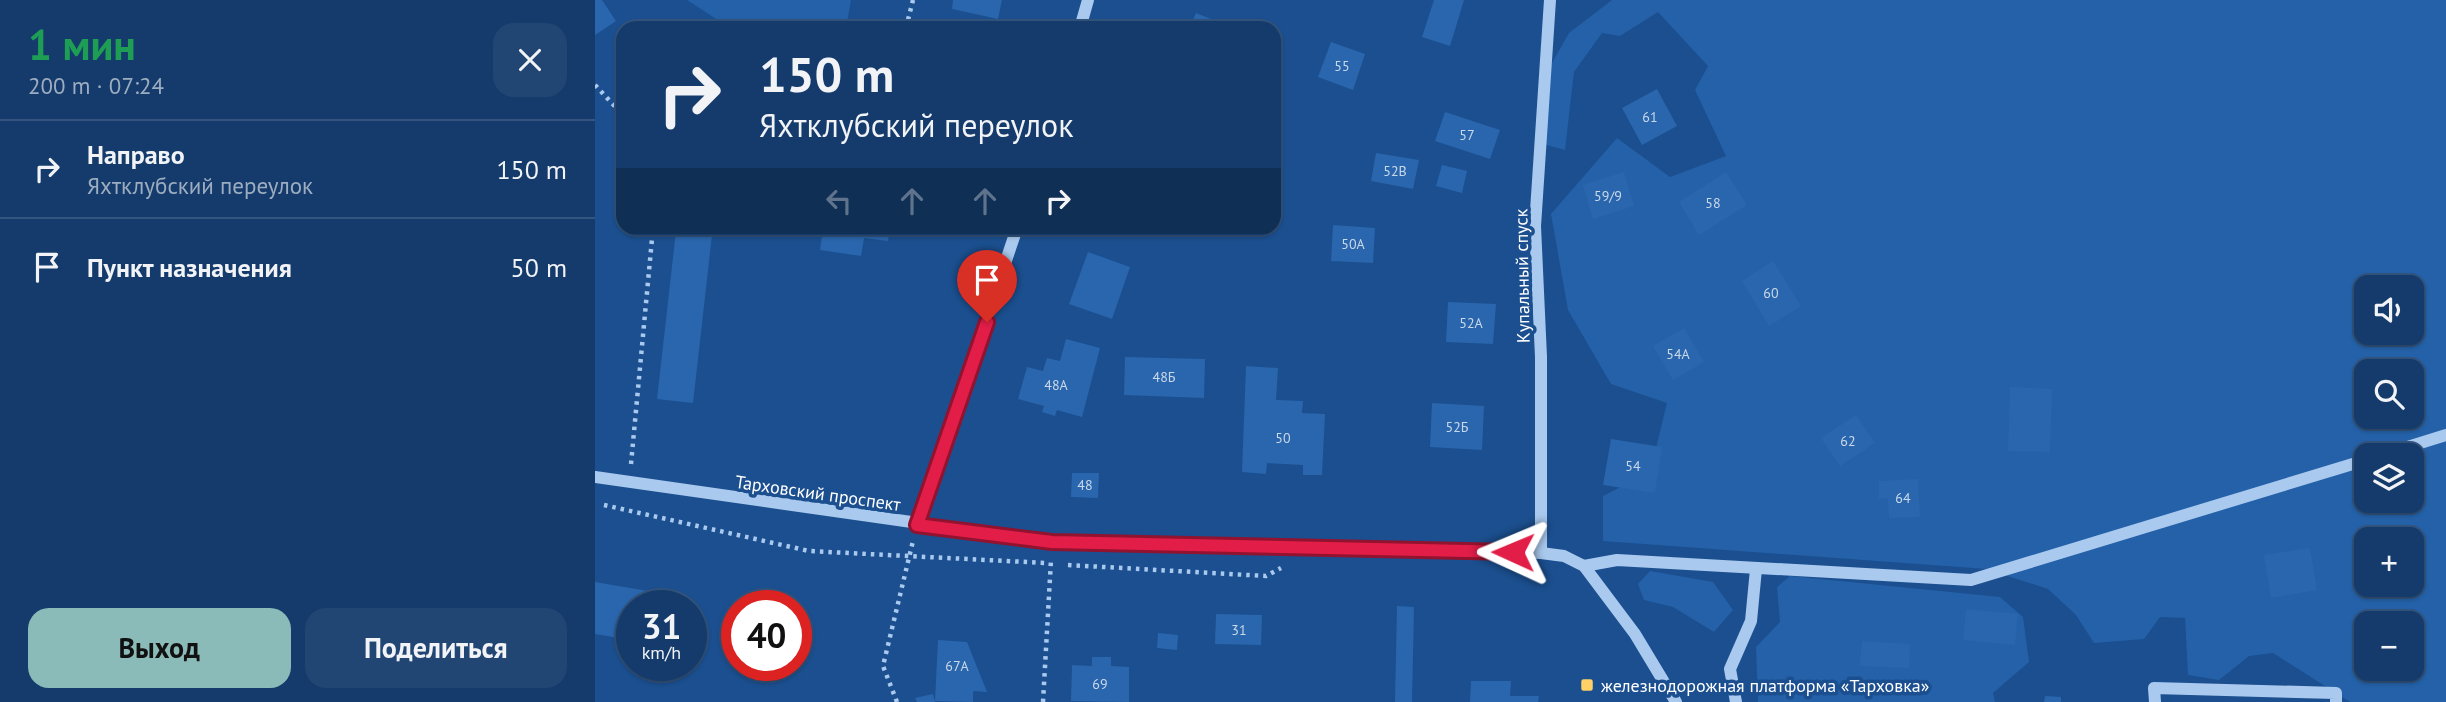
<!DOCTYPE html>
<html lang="ru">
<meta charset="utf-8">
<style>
body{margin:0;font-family:"PT Sans",sans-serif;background:#214673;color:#f1f3f6;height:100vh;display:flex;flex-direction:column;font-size:26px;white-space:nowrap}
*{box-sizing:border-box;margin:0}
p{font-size:23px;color:#9dadc1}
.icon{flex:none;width:38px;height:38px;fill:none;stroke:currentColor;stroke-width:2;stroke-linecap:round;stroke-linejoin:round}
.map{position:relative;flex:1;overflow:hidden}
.details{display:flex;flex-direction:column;background:#143b6b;width:595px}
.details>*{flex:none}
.hud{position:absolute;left:21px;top:21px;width:665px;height:214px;border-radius:21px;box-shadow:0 2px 5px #0004,0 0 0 2px #33557e;background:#143b6b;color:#f1f3f6;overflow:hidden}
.buttons{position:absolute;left:1759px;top:275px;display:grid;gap:14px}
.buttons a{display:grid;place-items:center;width:70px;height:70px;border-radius:14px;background:#143b6b;box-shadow:0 2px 5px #0004,0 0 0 2px #33557e;font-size:35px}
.speed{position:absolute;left:21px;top:590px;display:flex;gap:14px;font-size:35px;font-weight:700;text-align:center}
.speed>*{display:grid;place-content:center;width:91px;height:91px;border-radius:50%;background:#143b6b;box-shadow:0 2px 5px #0004,0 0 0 2px #33557e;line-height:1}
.speed small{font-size:18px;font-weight:400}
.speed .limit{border:10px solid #d22;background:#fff;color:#111}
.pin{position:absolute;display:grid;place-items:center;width:60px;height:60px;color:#fff;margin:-72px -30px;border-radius:50% 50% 50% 0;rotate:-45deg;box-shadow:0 0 7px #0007}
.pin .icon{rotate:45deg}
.me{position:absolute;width:77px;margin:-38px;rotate:271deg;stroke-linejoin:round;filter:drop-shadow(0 0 5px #0008)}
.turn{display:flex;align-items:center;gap:24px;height:147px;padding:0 28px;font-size:32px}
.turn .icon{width:91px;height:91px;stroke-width:2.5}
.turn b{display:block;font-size:49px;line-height:60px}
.lanes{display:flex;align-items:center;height:66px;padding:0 28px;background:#0003;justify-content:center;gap:35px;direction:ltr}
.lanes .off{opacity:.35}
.round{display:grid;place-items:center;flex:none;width:74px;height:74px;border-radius:21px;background:#214673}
.headline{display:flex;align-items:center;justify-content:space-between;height:119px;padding:0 28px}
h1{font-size:42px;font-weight:600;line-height:52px;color:#1e9e55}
.cta{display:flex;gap:14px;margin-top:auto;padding:14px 28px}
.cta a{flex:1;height:80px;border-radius:21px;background:#8bbbb9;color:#111;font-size:28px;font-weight:600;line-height:80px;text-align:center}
.cta a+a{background:#214673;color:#f1f3f6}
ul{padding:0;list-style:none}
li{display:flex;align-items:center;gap:21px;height:98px;padding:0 28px;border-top:2px solid #33557e}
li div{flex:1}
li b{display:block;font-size:26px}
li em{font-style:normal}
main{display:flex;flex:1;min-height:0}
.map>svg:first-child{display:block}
</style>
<main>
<section class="details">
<div class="headline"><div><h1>1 мин</h1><p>200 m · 07:24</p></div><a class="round"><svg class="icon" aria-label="close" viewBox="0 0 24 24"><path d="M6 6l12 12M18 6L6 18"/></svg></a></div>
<ul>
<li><svg class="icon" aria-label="right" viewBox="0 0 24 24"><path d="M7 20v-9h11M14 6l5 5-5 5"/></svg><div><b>Направо</b><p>Яхтклубский переулок</p></div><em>150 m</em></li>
<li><svg class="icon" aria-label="arrive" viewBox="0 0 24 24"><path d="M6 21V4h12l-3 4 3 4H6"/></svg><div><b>Пункт назначения</b></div><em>50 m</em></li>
</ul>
<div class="cta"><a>Выход</a><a>Поделиться</a></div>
</section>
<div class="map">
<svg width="1851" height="702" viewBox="0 0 1851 702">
<rect width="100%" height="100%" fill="#1b4f8f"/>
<!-- green -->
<g fill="#2461a8" fill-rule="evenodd">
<polygon points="92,0 256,0 251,28 135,28"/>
<path d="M1017 0H1851V702H1755L1678 653 1654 656 1624 680 1593 675 1590 618 1565 617 1549 639 1499 643 1481 615 1453 589 1391 569 1008 541V496L1055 472 1072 403 1016 384 973 310 956 214 1022 138 1075 177 1131 156 1100 90 1113 66 1063 12 1025 36 1007 33 979 72 970 150 948 144 954 68 974 33ZM1771 287H1816V332H1771ZM1771 371H1816V416H1771ZM1771 455H1816V500H1771ZM1771 539H1816V584H1771ZM1771 623H1816V668H1771Z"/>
<polygon points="1055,571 1118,582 1138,610 1119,632 1078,607 1049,600 1043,584"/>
<polygon points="1195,576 1405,597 1428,617 1434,662 1398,693 1400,702 1163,702 1161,647 1185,622 1182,587"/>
</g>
<!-- building -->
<g fill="#2a66ad">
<polygon points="0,0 7,0 21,21 0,35"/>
<polygon points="358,0 407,0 403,19 357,9"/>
<polygon points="839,0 869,0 855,46 827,37"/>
<polygon points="601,13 638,28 595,28"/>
<polygon points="736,42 770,54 758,90 723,77"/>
<polygon points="1062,89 1082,126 1047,145 1027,108"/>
<polygon points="850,112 905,130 895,159 840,141"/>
<polygon points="781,153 824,160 818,189 776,181"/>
<polygon points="847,165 872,171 867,193 841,186"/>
<polygon points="1029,172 1039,206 998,219 988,185"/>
<polygon points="1131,172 1152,205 1104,235 1084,202"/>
<polygon points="738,225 780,228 778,263 736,261"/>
<polygon points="228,228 295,228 293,241 269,238 266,256 225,250"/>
<polygon points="81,231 117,235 98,403 62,399"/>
<polygon points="493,252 535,267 517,319 474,304"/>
<polygon points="1178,261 1206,306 1174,326 1147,281"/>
<polygon points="853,302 901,304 898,344 851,342"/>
<polygon points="1089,328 1109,362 1078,380 1058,346"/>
<polygon points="471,339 505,348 487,417 462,410 460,416 447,412 449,406 423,399 432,367 448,371 452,358 465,361"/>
<polygon points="530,357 610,359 609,398 529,395"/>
<polygon points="651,366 683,368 681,400 708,401 707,413 730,414 727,475 708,475 708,465 672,463 671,474 647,472"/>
<polygon points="1415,387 1457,389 1455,452 1413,451"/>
<polygon points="837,403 889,406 887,450 835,447"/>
<polygon points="1261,415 1280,443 1245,466 1226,438"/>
<polygon points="1016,439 1067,447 1060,493 1008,485"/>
<polygon points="477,473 504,473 503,498 476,497"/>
<polygon points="1323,479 1325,517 1294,518 1293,498 1284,499 1284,481"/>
<polygon points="1715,548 1722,590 1676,598 1669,555"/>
<polygon points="0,582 53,591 50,606 37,606 37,640 0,634"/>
<polygon points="802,606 819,607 817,702 800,702"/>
<polygon points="1371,609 1423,614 1420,645 1368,640"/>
<polygon points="621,614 667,615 666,645 620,644"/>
<polygon points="563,633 583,635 582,650 562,648"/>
<polygon points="343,640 372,642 392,692 378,691 378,702 340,701"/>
<polygon points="1267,641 1315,644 1314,668 1265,666"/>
<polygon points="497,657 516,657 516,666 534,667 534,702 476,701 477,665 497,666"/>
<polygon points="876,681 916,681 915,696 944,696 943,702 875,702"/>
<polygon points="338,694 340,702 322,702 320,698"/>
<polygon points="1450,696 1466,697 1466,702 1449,702"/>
</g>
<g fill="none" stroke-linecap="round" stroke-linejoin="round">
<!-- path -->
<g stroke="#a9c9ee" stroke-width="4.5" stroke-dasharray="3.5 5" stroke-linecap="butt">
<polyline points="311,28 318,0"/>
<polyline points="0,85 28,115"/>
<polyline points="36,464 58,228"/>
<polyline points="9,505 214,551 451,563"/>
<polyline points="473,565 671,576 686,568"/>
<polyline points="302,702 288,666 318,541"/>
<polyline points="448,702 456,560"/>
</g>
<!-- minor -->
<g stroke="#a9c9ee" stroke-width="12">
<polyline points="485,28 493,0"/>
<polyline points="1787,455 1851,435"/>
<polyline points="0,477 457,542 946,553 969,556 989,566 1040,634 1081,702"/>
<polyline points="322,525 422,228"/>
<polyline points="946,553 946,357 940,226 955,0"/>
<polyline points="989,566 1022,560 1376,580 1771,460"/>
<polyline points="1141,702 1135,669 1156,621 1161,569"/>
<polyline points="1560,702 1559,688 1741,693 1741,702"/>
</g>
</g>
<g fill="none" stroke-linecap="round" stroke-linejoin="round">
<!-- route casing -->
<g stroke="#92132f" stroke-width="18">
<polyline id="route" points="392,322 322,525 457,542 918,552"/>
</g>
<!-- route -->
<use href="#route" stroke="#e11d48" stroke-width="12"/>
</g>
<!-- markers -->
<rect fill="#ffd166" stroke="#1b4f8f" stroke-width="2.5" x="985" y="678" width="14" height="14" rx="3.5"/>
<g text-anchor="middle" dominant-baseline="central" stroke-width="7" stroke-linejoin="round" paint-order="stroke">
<!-- number labels -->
<g font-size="14" fill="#cad9ea">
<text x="747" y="66">55</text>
<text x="1055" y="117">61</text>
<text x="872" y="135">57</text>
<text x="800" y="171">52В</text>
<text x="1013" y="196">59/9</text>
<text x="1118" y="203">58</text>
<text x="758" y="244">50А</text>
<text x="1176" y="293">60</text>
<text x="876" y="323">52А</text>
<text x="1083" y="354">54А</text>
<text x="569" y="377">48Б</text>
<text x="461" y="385">48А</text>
<text x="862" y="427">52Б</text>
<text x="688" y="438">50</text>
<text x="1253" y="441">62</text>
<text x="1038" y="466">54</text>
<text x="490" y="485">48</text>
<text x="1308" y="498">64</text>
<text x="644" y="630">31</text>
<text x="362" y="666">67А</text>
<text x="505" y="684">69</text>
</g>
<!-- street labels -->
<g font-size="18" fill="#fff" stroke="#1b4f8f">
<text transform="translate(927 276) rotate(-91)">Купальный спуск</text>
<text transform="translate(223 493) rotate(8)">Тарховский проспект</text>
</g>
<!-- poi labels -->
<g font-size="18" fill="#fff" stroke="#1b4f8f" text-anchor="start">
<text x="1006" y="685">железнодорожная платформа «Тарховка»</text>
</g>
</g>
</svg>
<div class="buttons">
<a><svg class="icon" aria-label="sound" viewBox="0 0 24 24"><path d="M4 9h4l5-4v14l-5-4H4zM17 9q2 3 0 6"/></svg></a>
<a><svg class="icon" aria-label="search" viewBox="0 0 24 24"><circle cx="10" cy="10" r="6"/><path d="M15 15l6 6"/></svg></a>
<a><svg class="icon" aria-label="layers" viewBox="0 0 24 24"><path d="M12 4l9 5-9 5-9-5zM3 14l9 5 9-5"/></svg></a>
<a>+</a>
<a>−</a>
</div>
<div class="speed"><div>31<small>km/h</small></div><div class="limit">40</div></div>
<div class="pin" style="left:392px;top:322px;background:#d93025"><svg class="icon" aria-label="arrive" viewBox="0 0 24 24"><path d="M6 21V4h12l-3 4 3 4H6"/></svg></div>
<svg class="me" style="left:918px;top:552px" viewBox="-20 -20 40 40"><path d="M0-17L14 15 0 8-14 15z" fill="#e11d48" stroke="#fff" stroke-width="4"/></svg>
<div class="hud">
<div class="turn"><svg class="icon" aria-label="right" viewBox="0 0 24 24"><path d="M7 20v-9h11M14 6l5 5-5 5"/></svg><div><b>150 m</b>Яхтклубский переулок</div></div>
<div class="lanes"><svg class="icon off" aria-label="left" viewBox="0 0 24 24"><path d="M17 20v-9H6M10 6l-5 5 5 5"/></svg><svg class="icon off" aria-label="ahead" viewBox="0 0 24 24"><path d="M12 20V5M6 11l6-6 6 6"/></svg><svg class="icon off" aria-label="ahead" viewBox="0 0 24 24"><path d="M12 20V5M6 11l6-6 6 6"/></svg><svg class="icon" aria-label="right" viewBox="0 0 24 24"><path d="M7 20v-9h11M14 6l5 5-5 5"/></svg></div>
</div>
</div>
</main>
